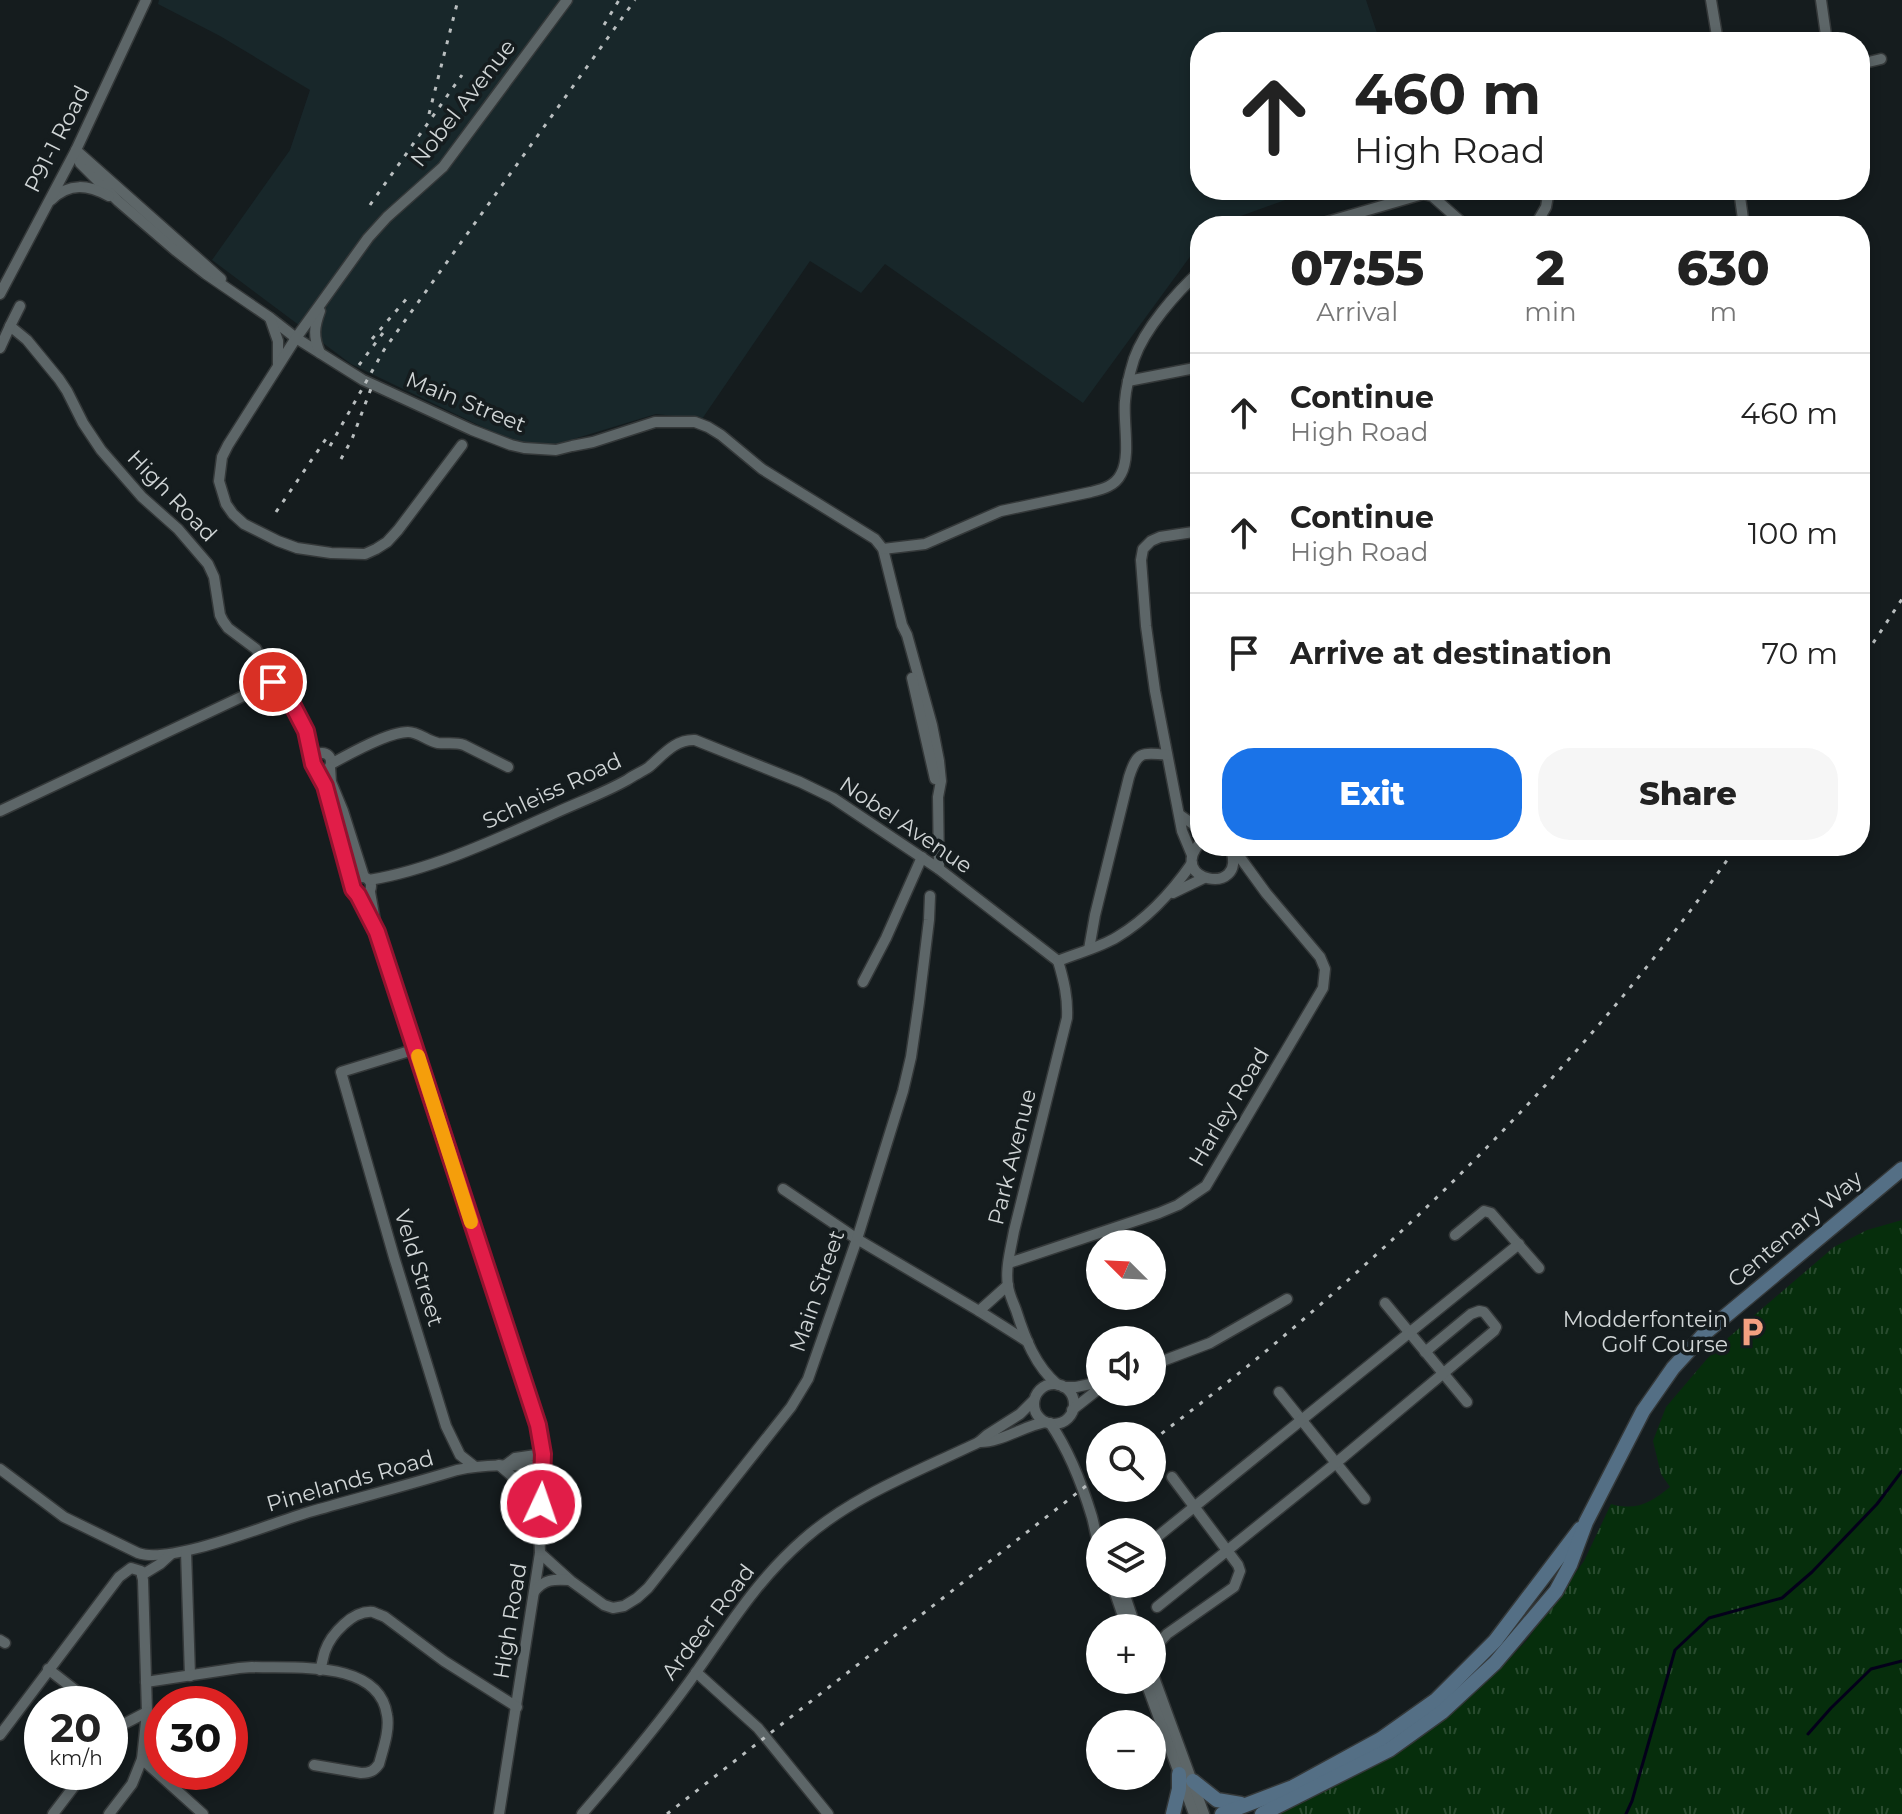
<!DOCTYPE html>
<meta charset="utf-8">
<style>
body{margin:0;font-family:Montserrat,sans-serif;background:#f6f6f6;color:#222;height:100vh;display:flex;flex-direction:column;font-size:30px;white-space:nowrap}
*{box-sizing:border-box;margin:0}
p{font-size:26px;color:#767676}
.icon{flex:none;width:44px;height:44px;fill:none;stroke:currentColor;stroke-width:2;stroke-linecap:round;stroke-linejoin:round}
.map{position:relative;flex:1;overflow:hidden}
.sheet{position:absolute;left:1190px;top:216px;width:680px;height:640px;display:flex;flex-direction:column;background:#fff;border-radius:32px;box-shadow:0 4px 12px #0003}
.sheet>*{flex:none}
.top-card{position:absolute;left:1190px;top:32px;width:680px;height:168px;border-radius:32px;box-shadow:0 4px 12px #0003;background:#fff;color:#222;overflow:hidden}
.needle{width:52px;rotate:294deg}
.tools{position:absolute;left:1086px;top:1230px;display:grid;gap:16px}
.tools a{display:grid;place-items:center;width:80px;height:80px;border-radius:50%;background:#fff;box-shadow:0 4px 12px #0003;font-size:40px}
.speed{position:absolute;left:24px;top:1686px;display:flex;gap:16px;font-size:40px;font-weight:700;text-align:center}
.speed>*{display:grid;place-content:center;width:104px;height:104px;border-radius:50%;background:#fff;box-shadow:0 4px 12px #0003;line-height:1}
.speed small{font-size:20px;font-weight:400}
.speed .limit{border:12px solid #d22;background:#fff;color:#111}
.pin{position:absolute;display:grid;place-items:center;width:68px;height:68px;color:#fff;margin:-34px;border:4px solid #fff;border-radius:50%;box-shadow:0 2px 8px #0007}
.me{position:absolute;width:88px;margin:-44px;rotate:3deg;stroke-linejoin:round;filter:drop-shadow(0 0 6px #0008)}
.turn{display:flex;align-items:center;gap:28px;height:168px;padding:0 32px;font-size:36px}
.turn .icon{width:104px;height:104px;stroke-width:2.5}
.turn b{display:block;font-size:56px;line-height:68px}
.eta{display:flex;justify-content:space-evenly;align-items:center;height:136px;text-align:center}
.eta b{font-size:48px;font-weight:800;line-height:56px}
.primary-button{display:flex;gap:16px;margin-top:auto;padding:16px 32px}
.primary-button a{flex:1;height:92px;border-radius:32px;background:#1a73e8;color:#fff;font-size:32px;font-weight:800;line-height:92px;text-align:center}
.primary-button a+a{background:#f6f6f6;color:#222}
ul{padding:0;list-style:none}
li{display:flex;align-items:center;gap:24px;height:120px;padding:0 32px;border-top:2px solid #e0e0e0}
li div{flex:1}
li b{display:block;font-size:30px}
li em{font-style:normal}
.map>svg:first-child{display:block}
</style>
<div class="map">
<svg width="1902" height="1814" viewBox="0 0 1902 1814">
<defs>
<pattern id="grass-tufts" width="24" height="20" patternUnits="userSpaceOnUse" patternTransform="scale(2)"><rect width="24" height="20" fill="#062e0c"/><path d="M3 7l-1-3M5 7V3M7 7l1-3M15 17l-1-3M17 17v-4M19 17l1-3" fill="none" stroke="#294b2f"/></pattern>
</defs>
<rect width="100%" height="100%" fill="#151c1e"/>
<!-- built -->
<polygon fill="#18272a" points="159,0 1366,0 1380,42 1200,42 1200,190 1313,190 1213,226 1200,226 1200,243 1083,403 885,264 861,293 810,261 702,419 656,414 554,445 516,443 351,364 212,260 290,150 310,90 220,36 158,4"/>
<!-- grass -->
<path fill="url(#grass-tufts)" d="M1902 1220V1814H1278L1409 1745 1459 1707 1497 1672 1527 1640 1584 1561 1611 1504C1637 1511 1650 1503 1670 1487L1661 1474 1653 1441 1666 1407 1706 1360 1729 1337 1834 1247 1867 1230Z"/>
<g fill="none" stroke-linecap="round" stroke-linejoin="round">
<!-- stream -->
<g stroke="#04001a" stroke-width="3">
<polyline points="1808,1734 1831,1708 1871,1669 1902,1661"/>
<polyline points="1626,1814 1632,1801 1675,1650 1709,1618 1782,1598 1812,1572 1877,1504 1902,1471"/>
</g>
<!-- minor casing -->
<g stroke="#343839" stroke-width="13">
<g id="minor">
<polyline points="1711,0 1718,42"/>
<polyline points="1821,0 1827,42"/>
<polyline points="1860,64 1881,59"/>
<polyline points="76,150 80,163 118,201 175,250 206,274 269,317 296,338 363,380 472,430 511,445 524,448 556,450 572,446 593,442 655,422 695,422 708,427 721,435 762,469 875,539 883,549 902,625 907,635 932,725 939,761 941,781 938,797 939,869"/>
<polyline points="78,152 221,279"/>
<polyline points="1739,190 1744,226"/>
<path d="M51 200C70 182 88 185 109 196"/>
<polyline points="1313,226 1423,194 1432,196 1466,226"/>
<polyline points="1535,226 1546,207 1549,190"/>
<polyline points="0,294 76,150 146,0"/>
<polyline points="20,306 10,326 27,340 59,379 67,391 83,423 101,450 142,497 178,529 208,564 214,577 220,615 223,621 228,628 256,649 273,682 291,702 306,731 312,761"/>
<polyline points="270,318 278,341 278,365"/>
<polyline points="0,348 10,326"/>
<path d="M320 353C313 337 314 327 320 311"/>
<polyline points="1128,381 1200,367"/>
<polyline points="462,445 398,530 387,542 376,549 365,554 331,553 297,548 278,541 244,524 233,514 226,504 219,481 222,457 228,445 296,338 368,238 387,217 443,167 567,0"/>
<path d="M883 549 925 544 1001 511 1091 492C1103 489 1115 486 1121 474 1131 456 1123 422 1125 401 1126 387 1130 372 1134 359 1145 328 1176 293 1200 271"/>
<polyline points="912,678 935,779"/>
<circle cx="322" cy="762" r="9"/>
<path d="M331 764C349 754 388 732 408 732 419 732 427 741 438 743 447 744 455 742 464 745L508 767"/>
<polyline points="330,767 331,782 343,811 364,877"/>
<polyline points="317,770 325,786 352,885"/>
<polyline points="0,811 273,682"/>
<polyline points="1180,815 1200,829"/>
<path d="M1200 843C1166 881 1247 897 1231 850"/>
<polyline points="1192,855 1182,831 1155,691 1146,626 1141,560 1143,549 1151,541 1160,537 1200,531"/>
<circle cx="362" cy="886" r="9"/>
<path d="M369 880C431 870 497 839 555 813 579 802 604 793 627 780 634 775 642 772 649 767 663 755 675 739 695 740L800 782 833 798 939 869 1058 961"/>
<polyline points="370,892 377,932 541,1436 543,1480 539,1527 540,1553 499,1814"/>
<polyline points="1173,893 1204,878"/>
<polyline points="358,895 372,923"/>
<path d="M1089 949 1095 915 1129 777C1137 752 1141 752 1167 755"/>
<path d="M1058 961C1077 953 1099 948 1117 937 1147 919 1172 892 1192 863"/>
<polyline points="863,982 886,938 922,857"/>
<polyline points="416,1049 341,1072 394,1257 446,1426 460,1455 474,1466"/>
<polyline points="783,1189 857,1239 979,1311 1028,1342"/>
<polyline points="1455,1235 1484,1211 1491,1213 1539,1268"/>
<polyline points="1009,1263 1159,1213 1178,1205 1206,1186 1323,988 1325,969 1320,957 1266,893 1242,860 1230,849"/>
<polyline points="1385,1303 1467,1402"/>
<polyline points="979,1311 1008,1285"/>
<polyline points="1152,1365 1210,1343 1287,1299"/>
<circle cx="1054" cy="1404" r="20"/>
<path d="M1058 1385C1035 1366 1025 1338 1016 1310 1013 1302 1009 1294 1008 1286 1005 1269 1011 1248 1014 1231L1067 1018C1068 998 1064 981 1058 961"/>
<polyline points="1063,1387 1076,1387 1100,1382"/>
<polyline points="1279,1392 1365,1499"/>
<polyline points="1072,1410 1100,1388"/>
<path d="M1050 1423C1070 1452 1082 1484 1092 1517 1095 1528 1096 1538 1100 1549"/>
<path d="M979 1442C999 1443 1024 1426 1045 1422"/>
<polyline points="507,1464 515,1458 543,1454"/>
<path d="M499 1465C525 1486 526 1491 537 1522"/>
<path d="M0 1469 64 1517 138 1553C171 1565 272 1523 309 1512 358 1498 408 1485 457 1470 485 1464 514 1465 543 1466"/>
<polyline points="1152,1541 1519,1244"/>
<polyline points="186,1551 190,1676"/>
<polyline points="540,1553 571,1581 604,1605 613,1608 624,1606 637,1598 648,1588 791,1407 808,1379 857,1239 903,1091 911,1057 919,1002 929,920 930,896"/>
<polyline points="142,1575 160,1564 171,1554"/>
<polyline points="1112,1584 1127,1628"/>
<polyline points="1121,1584 1136,1628"/>
<path d="M534 1592C544 1579 554 1579 569 1580"/>
<polyline points="1157,1607 1336,1463 1494,1331 1496,1327 1484,1312 1479,1311 1471,1314 1425,1352"/>
<polyline points="0,1640 5,1643"/>
<polyline points="1152,1651 1167,1634 1234,1587 1240,1571 1238,1565 1172,1477"/>
<polyline points="48,1669 93,1704"/>
<path d="M320 1670C322 1664 323 1657 325 1651 331 1634 353 1610 373 1612 375 1613 383 1616 385 1617L444 1661 517 1707"/>
<polyline points="696,1672 758,1728 828,1814"/>
<polyline points="1152,1672 1204,1814"/>
<polyline points="1145,1680 1194,1814"/>
<path d="M146 1682 239 1668 252 1667C294 1669 379 1659 387 1715 390 1730 383 1749 379 1764 374 1771 370 1773 361 1773L314 1765"/>
<polyline points="110,1718 120,1726"/>
<polyline points="0,1735 119,1577 131,1568 141,1571 143,1580 147,1712 142,1759 132,1784 109,1814"/>
<polyline points="110,1739 120,1726 147,1712"/>
<polyline points="142,1759 203,1814"/>
<polyline points="53,1814 85,1772"/>
<path d="M582 1814C622 1768 662 1721 697 1671 731 1623 758 1579 804 1539 854 1495 919 1471 979 1442L987 1435 1020 1414 1034 1400"/>
</g>
</g>
<!-- secondary casing -->
<g stroke="#343839" stroke-width="17">
<g id="secondary">
<polyline points="1193,1781 1217,1800 1241,1804"/>
<polyline points="1173,1814 1179,1789 1179,1774"/>
<polyline points="1222,1814 1293,1787 1381,1739 1436,1700 1495,1641 1580,1529"/>
<polyline points="1262,1814 1389,1750 1442,1712 1495,1663 1556,1591 1570,1565 1586,1522 1643,1411 1673,1368 1705,1333 1902,1169"/>
</g>
</g>
<!-- minor -->
<use href="#minor" stroke="#5d6668" stroke-width="10"/>
<!-- secondary -->
<use href="#secondary" stroke="#546f85" stroke-width="14"/>
<!-- rail -->
<g stroke="#b9bebf" stroke-width="3" stroke-dasharray="4 8" stroke-linecap="butt">
<polyline points="604,25 619,0"/>
<polyline points="429,114 458,0"/>
<polyline points="370,205 462,75"/>
<polyline points="372,339 409,296"/>
<polyline points="359,365 383,333"/>
<polyline points="330,446 384,350 635,0"/>
<polyline points="341,459 352,439 372,386"/>
<polyline points="276,512 330,433"/>
<polyline points="1860,663 1902,599"/>
<path d="M1152 1441C1197 1406 1242 1372 1285 1335 1455 1191 1610 1029 1737 846"/>
<polyline points="667,1814 1100,1475"/>
</g>
</g>
<g fill="none" stroke-linecap="round" stroke-linejoin="round">
<!-- route casing -->
<g stroke="#92132f" stroke-width="20">
<polyline id="route" points="273,682 291,702 306,731 313,764 325,786 353,889 358,895 377,932 538,1425 543,1454 541,1504"/>
</g>
<!-- route -->
<use href="#route" stroke="#e11d48" stroke-width="14"/>
<!-- slow -->
<polyline stroke="#f59e0b" stroke-width="14" points="418,1056 471,1222"/>
</g>
<!-- icons -->
<defs>
<g id="parking-bare" transform="scale(2.4)"><path d="M-3.5-5.5H1a3.5 3.5 0 0 1 0 7H-1V5.5H-3.5ZM-1-3.4V-.6H.8a1.4 1.4 0 0 0 0-2.8Z" fill="#f3a081" stroke="#151c1e" stroke-width="2.5" paint-order="stroke"/></g>
</defs>
<g fill-rule="evenodd">
<use href="#parking-bare" x="1752" y="1332"/>
</g>
<g text-anchor="middle" dominant-baseline="central" stroke-width="7" stroke-linejoin="round" paint-order="stroke">
<!-- street labels -->
<g font-size="22" fill="#d0d5d6" stroke="#151c1e">
<text transform="translate(463 103) rotate(-52)">Nobel Avenue</text>
<text transform="translate(57 139) rotate(-63)">P91-1 Road</text>
<text transform="translate(466 402) rotate(22)">Main Street</text>
<text transform="translate(172 496) rotate(46)">High Road</text>
<text transform="translate(552 791) rotate(-25)">Schleiss Road</text>
<text transform="translate(906 825) rotate(34)">Nobel Avenue</text>
<text transform="translate(1229 1107) rotate(-59)">Harley Road</text>
<text transform="translate(1012 1157) rotate(-76)">Park Avenue</text>
<text transform="translate(1795 1229) rotate(-40)">Centenary Way</text>
<text transform="translate(419 1268) rotate(73)">Veld Street</text>
<text transform="translate(817 1291) rotate(-71)">Main Street</text>
<text transform="translate(350 1481) rotate(-16)">Pinelands Road</text>
<text transform="translate(510 1621) rotate(-81)">High Road</text>
<text transform="translate(708 1622) rotate(-53)">Ardeer Road</text>
</g>
<!-- poi labels -->
<g font-size="22" fill="#d0d5d6" stroke="#151c1e" text-anchor="end">
<text x="1728" y="1319">Modderfontein<tspan x="1728" dy="25">Golf Course</tspan></text>
</g>
</g>
</svg>
<div class="tools">
<a><svg class="needle" viewBox="-14 -14 28 28"><path d="M0-13l5 13h-10z" fill="#e53935"/><path d="M0 13l5-13h-10z" fill="#767676"/></svg></a>
<a><svg class="icon" aria-label="sound" viewBox="0 0 24 24"><path d="M4 9h4l5-4v14l-5-4H4zM17 9q2 3 0 6"/></svg></a>
<a><svg class="icon" aria-label="search" viewBox="0 0 24 24"><circle cx="10" cy="10" r="6"/><path d="M15 15l6 6"/></svg></a>
<a><svg class="icon" aria-label="layers" viewBox="0 0 24 24"><path d="M12 4l9 5-9 5-9-5zM3 14l9 5 9-5"/></svg></a>
<a>+</a>
<a>−</a>
</div>
<div class="speed"><div>20<small>km/h</small></div><div class="limit">30</div></div>
<div class="pin" style="left:273px;top:682px;background:#d93025"><svg class="icon" aria-label="arrive" viewBox="0 0 24 24"><path d="M6 21V4h12l-3 4 3 4H6"/></svg></div>
<svg class="me" style="left:541px;top:1504px" viewBox="-20 -20 40 40"><circle r="17" fill="#e11d48" stroke="#fff" stroke-width="3"/><path d="M0-11L8 9 0 5-8 9z" fill="#fff"/></svg>
<div class="top-card">
<div class="turn"><svg class="icon" aria-label="ahead" viewBox="0 0 24 24"><path d="M12 20V5M6 11l6-6 6 6"/></svg><div><b>460 m</b>High Road</div></div>
</div>
<section class="sheet">
<div class="eta">
<div><b>07:55</b><p>Arrival</p></div>
<div><b>2</b><p>min</p></div>
<div><b>630</b><p>m</p></div>
</div>
<ul>
<li><svg class="icon" aria-label="ahead" viewBox="0 0 24 24"><path d="M12 20V5M6 11l6-6 6 6"/></svg><div><b>Continue</b><p>High Road</p></div><em>460 m</em></li>
<li><svg class="icon" aria-label="ahead" viewBox="0 0 24 24"><path d="M12 20V5M6 11l6-6 6 6"/></svg><div><b>Continue</b><p>High Road</p></div><em>100 m</em></li>
<li><svg class="icon" aria-label="arrive" viewBox="0 0 24 24"><path d="M6 21V4h12l-3 4 3 4H6"/></svg><div><b>Arrive at destination</b></div><em>70 m</em></li>
</ul>
<div class="primary-button"><a>Exit</a><a>Share</a></div>
</section>
</div>
